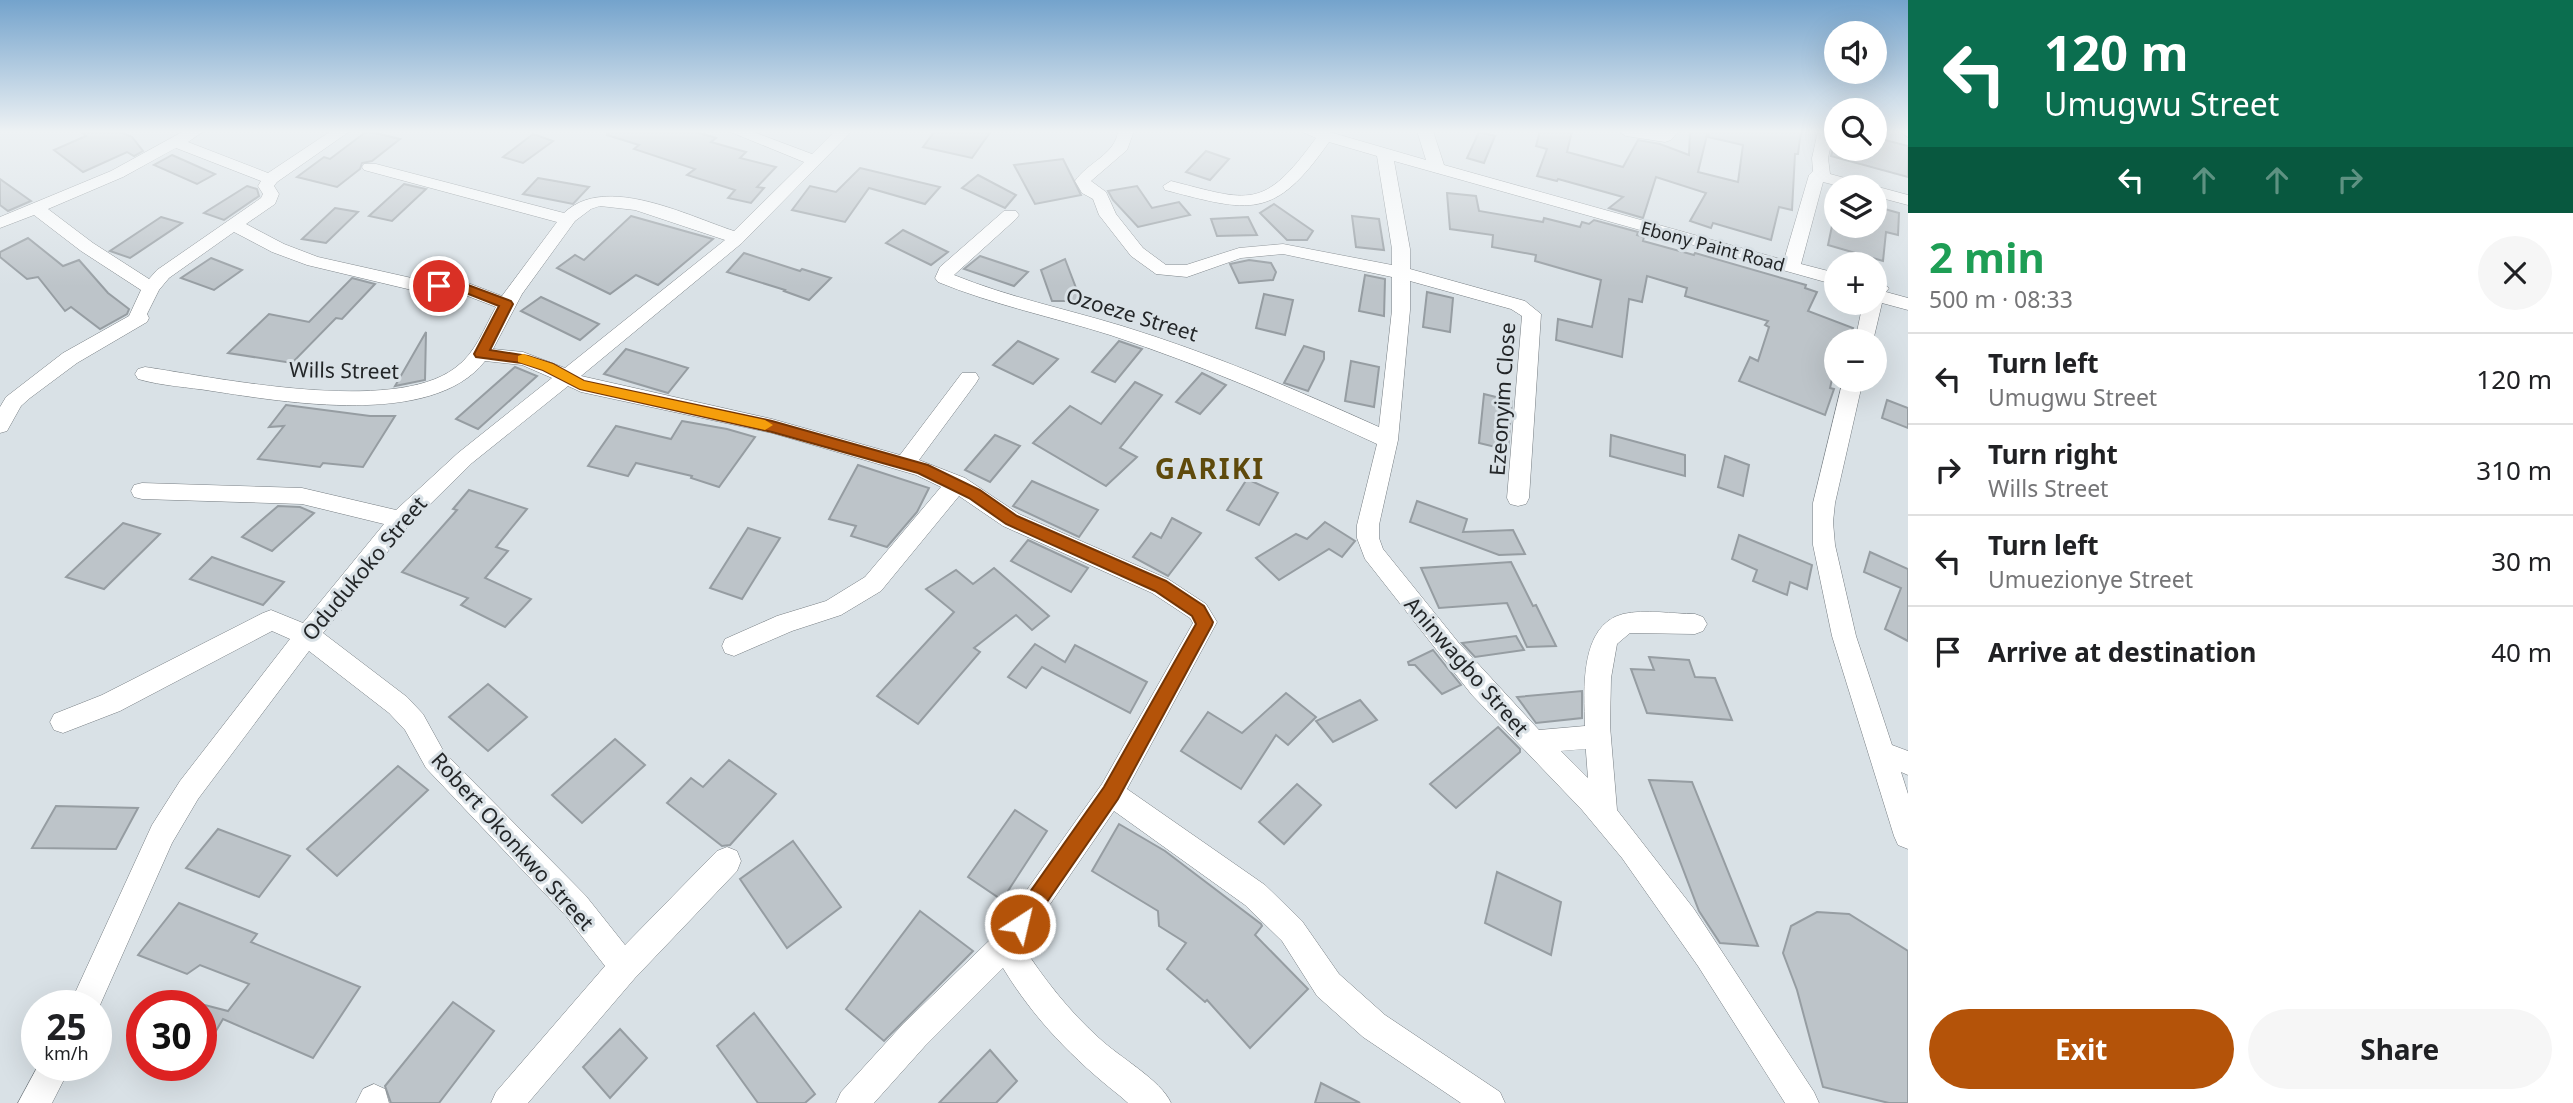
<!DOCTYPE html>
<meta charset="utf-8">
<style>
body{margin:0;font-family:"Noto Sans",sans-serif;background:#f6f6f6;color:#202124;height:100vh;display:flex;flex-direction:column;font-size:26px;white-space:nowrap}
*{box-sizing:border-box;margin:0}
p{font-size:23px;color:#757577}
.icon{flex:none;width:38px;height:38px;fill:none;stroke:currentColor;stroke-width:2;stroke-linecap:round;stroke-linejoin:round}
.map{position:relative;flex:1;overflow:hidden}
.sheet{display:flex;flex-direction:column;background:#fff;width:665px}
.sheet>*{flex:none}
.guide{background:#0b6e4f;color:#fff;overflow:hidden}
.tools{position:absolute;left:1824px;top:21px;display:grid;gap:14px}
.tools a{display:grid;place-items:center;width:63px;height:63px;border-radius:50%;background:#fff;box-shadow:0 7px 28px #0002;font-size:35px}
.speed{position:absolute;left:21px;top:990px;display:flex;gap:14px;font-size:35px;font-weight:700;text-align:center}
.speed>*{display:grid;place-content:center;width:91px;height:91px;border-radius:50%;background:#fff;box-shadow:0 7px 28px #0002;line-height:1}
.speed small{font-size:18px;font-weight:400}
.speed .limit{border:10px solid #d22;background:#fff;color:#111}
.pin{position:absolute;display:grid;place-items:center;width:60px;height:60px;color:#fff;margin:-30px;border:4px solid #fff;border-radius:50%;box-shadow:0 2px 7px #0007}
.me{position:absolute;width:77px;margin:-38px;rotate:35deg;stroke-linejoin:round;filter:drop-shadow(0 0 5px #0008)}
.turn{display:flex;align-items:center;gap:24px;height:147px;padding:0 21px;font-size:32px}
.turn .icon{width:91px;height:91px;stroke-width:2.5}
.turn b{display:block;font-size:49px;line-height:60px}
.lanes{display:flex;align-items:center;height:66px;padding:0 21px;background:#0003;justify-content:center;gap:35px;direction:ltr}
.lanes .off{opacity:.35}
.round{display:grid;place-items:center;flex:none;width:74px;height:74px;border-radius:37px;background:#f6f6f6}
.summary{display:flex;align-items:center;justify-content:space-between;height:119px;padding:0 21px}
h1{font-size:42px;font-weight:700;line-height:52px;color:#1e9e55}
.cta{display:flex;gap:14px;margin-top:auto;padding:14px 21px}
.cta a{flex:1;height:80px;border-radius:42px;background:#b45309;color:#fff;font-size:28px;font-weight:700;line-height:80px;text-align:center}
.cta a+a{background:#f6f6f6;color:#202124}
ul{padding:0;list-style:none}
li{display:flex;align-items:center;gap:21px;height:91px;padding:0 21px;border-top:2px solid #e0e0e0}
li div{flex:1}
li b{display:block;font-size:26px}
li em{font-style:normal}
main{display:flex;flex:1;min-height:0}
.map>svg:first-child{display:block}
</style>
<main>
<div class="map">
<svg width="1908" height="1103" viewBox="0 0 1908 1103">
<rect width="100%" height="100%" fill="#d9e1e6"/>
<!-- building -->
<g fill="#bdc4c9" stroke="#969da2" stroke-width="2">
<polygon points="80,131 119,131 132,137 143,151 134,156 127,152 83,172 54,150 86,136"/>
<polygon points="367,131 400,139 372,161 362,163 360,169 337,187 297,177 324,157 330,159"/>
<polygon points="608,131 693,131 716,138 711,142 746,152 740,158 776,167 757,187 764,188 751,203 728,198 735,190 687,175 695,169 634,149 639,145 607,135"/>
<polygon points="935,131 991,131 972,158 923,147"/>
<polygon points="1540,131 1572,131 1567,152 1623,167 1638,140 1660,144 1689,155 1690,131 1708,131 1698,172 1738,182 1743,145 1708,137 1709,131 1801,131 1798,154 1795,154 1792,210 1779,207 1771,240 1713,223 1711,228 1690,221 1706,193 1656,177 1643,218 1609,208 1623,197 1558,179 1557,181 1537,176 1547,149 1536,146"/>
<polygon points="1479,132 1495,136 1484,163 1467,158"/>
<polygon points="533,134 553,141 523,163 503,157"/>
<polygon points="1874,137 1908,146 1908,177 1831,156 1833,149 1874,149"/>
<polygon points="1206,151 1229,159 1210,180 1186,172"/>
<polygon points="172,155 215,174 197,184 154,165"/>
<polygon points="1063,159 1081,195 1035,204 1014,165"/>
<polygon points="860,168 940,187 925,204 869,188 845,222 792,210 810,186 836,192"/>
<polygon points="978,175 1016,195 1005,208 962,188"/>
<polygon points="538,178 589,187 573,204 523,194"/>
<polygon points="0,179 31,201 8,211 0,205"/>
<polygon points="404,184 426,189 392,221 369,216"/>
<polygon points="247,186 257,189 259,196 224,220 204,213"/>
<polygon points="1137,186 1152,208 1179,202 1190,215 1138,227 1113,200 1108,191"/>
<polygon points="1447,193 1476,196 1479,211 1543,222 1544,218 1580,227 1582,222 1589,224 1594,220 1638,232 1637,235 1644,237 1643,241 1694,255 1695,253 1806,285 1805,288 1817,292 1808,311 1853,328 1847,341 1836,341 1836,362 1830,388 1834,389 1825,415 1739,381 1750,357 1758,361 1769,327 1765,325 1768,321 1685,296 1687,288 1647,276 1642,302 1629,299 1622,357 1556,340 1558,319 1592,327 1601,280 1535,261 1536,255 1492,247 1493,235 1450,229"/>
<polygon points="1274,204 1313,231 1307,240 1287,240 1260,213"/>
<polygon points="1874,206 1899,213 1898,235 1886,232 1883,261 1828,245 1832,226 1874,226"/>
<polygon points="335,208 358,212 326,243 302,239"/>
<polygon points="631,216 713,239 658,285 636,275 610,294 557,268 575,255 584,260"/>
<polygon points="1352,216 1379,219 1384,250 1356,247"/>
<polygon points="161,217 182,223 130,258 110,251"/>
<polygon points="1248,217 1257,235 1217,236 1211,219"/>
<polygon points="903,230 948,252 931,265 886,243"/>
<polygon points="28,238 63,266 79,260 108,293 129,309 127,314 100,329 71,307 65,311 38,277 27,279 0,257 0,252"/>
<polygon points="744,253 800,271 802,269 831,278 809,300 784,291 785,290 727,272"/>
<polygon points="980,256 1028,272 1014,286 964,269"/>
<polygon points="211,258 242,270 214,290 181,278"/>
<polygon points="1065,259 1081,301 1052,301 1041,270"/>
<polygon points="1249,260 1271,263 1276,272 1273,280 1239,283 1230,264"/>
<polygon points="1365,275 1385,279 1384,316 1359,311"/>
<polygon points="352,278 375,284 342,319 336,318 292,363 228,353 269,314 309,322"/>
<polygon points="1427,292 1453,298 1450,332 1423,327"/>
<polygon points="1264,294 1293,300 1285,335 1256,328"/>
<polygon points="541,297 599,324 580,340 521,311"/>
<polygon points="426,332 425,380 395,386"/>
<polygon points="1018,341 1058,359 1033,384 993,365"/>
<polygon points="1119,341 1142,349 1115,382 1092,372"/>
<polygon points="1304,346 1324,352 1324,359 1308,391 1284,383"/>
<polygon points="626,349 688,368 668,393 604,374"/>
<polygon points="1351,361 1379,367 1374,407 1345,401"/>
<polygon points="515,367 537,376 478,429 456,419"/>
<polygon points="1202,373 1226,385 1200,414 1176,402"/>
<polygon points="1135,382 1162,395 1120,448 1137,457 1106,486 1033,443 1070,406 1101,424"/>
<polygon points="1484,394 1512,401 1508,450 1479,443"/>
<polygon points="1887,400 1908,408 1908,428 1882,418"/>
<polygon points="286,405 370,416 395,416 363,467 323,463 320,467 258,459 284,426 269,427"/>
<polygon points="682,421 727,429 755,437 719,487 691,478 692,476 636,463 628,476 588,466 616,426 671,439"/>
<polygon points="995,435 1020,446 990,482 965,470"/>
<polygon points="1611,435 1685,455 1685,476 1610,456"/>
<polygon points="1725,456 1749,465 1743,496 1718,487"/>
<polygon points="858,465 929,488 917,512 887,547 851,536 856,526 829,519"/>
<polygon points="1247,479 1278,493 1259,525 1227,510"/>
<polygon points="1032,481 1098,510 1079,537 1013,506"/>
<polygon points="469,490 527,509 496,547 508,551 485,578 531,599 505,627 461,605 468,598 402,572 457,510 453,509"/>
<polygon points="1417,501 1467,519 1463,532 1513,530 1525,554 1499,555 1410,522"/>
<polygon points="278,506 300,507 314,513 272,551 242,537"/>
<polygon points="1172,518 1201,533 1168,576 1133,557 1151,533 1161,538"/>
<polygon points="1325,522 1355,541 1342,557 1329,549 1279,580 1256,558 1296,534 1307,539"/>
<polygon points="123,523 160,534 104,589 66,577"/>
<polygon points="748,528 780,538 742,599 710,588"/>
<polygon points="1739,535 1812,565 1807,589 1790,582 1787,595 1753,581 1757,570 1732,559"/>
<polygon points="1028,540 1088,568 1071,592 1011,561"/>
<polygon points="1870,552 1908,569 1908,641 1885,629 1901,588 1864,572"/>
<polygon points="212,557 240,567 284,582 263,605 190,579"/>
<polygon points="1511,562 1533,606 1536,605 1556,646 1527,647 1507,603 1439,608 1421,568"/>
<polygon points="994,568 1049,616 1032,630 1016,615 974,648 980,652 918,724 877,696 954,612 926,589 956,570 973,584"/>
<polygon points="1516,636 1524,650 1475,657 1462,643"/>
<polygon points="1035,644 1065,662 1075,645 1147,682 1130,713 1042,667 1026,688 1008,677"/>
<polygon points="1433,650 1461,685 1442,694 1415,665 1409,665 1408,662"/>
<polygon points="1649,657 1689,660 1695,677 1715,678 1732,720 1647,713 1631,669 1654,670"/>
<polygon points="488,684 527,717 488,751 449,717"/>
<polygon points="1582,691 1582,718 1536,723 1517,697"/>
<polygon points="1286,693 1316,717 1288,745 1276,735 1241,789 1181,751 1208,712 1242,733"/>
<polygon points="1360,700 1377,720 1333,742 1316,721"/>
<polygon points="1498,727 1520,749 1520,752 1456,808 1430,784"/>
<polygon points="615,739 645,765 582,823 552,795"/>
<polygon points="729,760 776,794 730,845 722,846 667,803 691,778 703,787"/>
<polygon points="398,766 428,790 337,876 307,849"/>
<polygon points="1649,780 1692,782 1758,946 1720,943 1699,911"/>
<polygon points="1297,784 1321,805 1284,844 1259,822"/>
<polygon points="56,806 138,808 116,849 32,848"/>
<polygon points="1015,810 1047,831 1002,900 968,877"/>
<polygon points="1119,824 1165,851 1261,924 1262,926 1255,935 1308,989 1250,1048 1207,1000 1205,1002 1167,969 1186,943 1159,926 1158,911 1092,871"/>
<polygon points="218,829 290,856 259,897 186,868"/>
<polygon points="793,841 841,907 787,948 740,879"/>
<polygon points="1497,872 1561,902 1551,955 1485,923"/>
<polygon points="179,903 257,934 251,942 360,987 313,1058 223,1019 201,1056 201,1004 228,1011 249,984 200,965 187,974 138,955"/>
<polygon points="920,911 973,951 884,1041 846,1009"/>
<polygon points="1817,912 1849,914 1908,951 1908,1103 1889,1103 1823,1087 1797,990 1783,953 1791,926"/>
<polygon points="453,1002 494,1031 439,1103 391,1103 385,1086"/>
<polygon points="754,1013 815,1094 805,1103 758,1103 717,1046"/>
<polygon points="620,1029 647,1058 610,1098 583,1067"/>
<polygon points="990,1050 1017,1081 996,1103 939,1103"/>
<polygon points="1321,1083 1360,1103 1315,1103"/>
</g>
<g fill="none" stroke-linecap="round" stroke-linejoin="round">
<!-- minor casing -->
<g stroke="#767d82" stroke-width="1">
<g id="minor">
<path d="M184 131H204L188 142 268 173 331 131H350L277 182 274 186 279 194 275 204 246 224 284 244 318 257 416 279 468 283 502 296 557 222 364 170 362 167 364 164H376L564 213C605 173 688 216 734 231L804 162 728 131H751L812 154 835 131H852L742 243 581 376 772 419 900 455 962 373H976L979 378 976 383 919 460 965 478 1019 514 1168 579 1206 604 1217 622 1127 789 1265 885 1302 921 1339 974 1385 1015 1500 1092 1505 1103H1461L1363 1037 1317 996 1282 941 1245 905 1114 811 1022 945C1044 979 1069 1011 1099 1038 1119 1057 1161 1080 1171 1103H1128L1120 1096C1073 1059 1034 1019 1003 968L925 1046 874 1103H836L841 1092 903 1024 995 935 1102 784 1193 623 1190 618 1152 593 1003 526 959 496 881 591 841 615 792 631 734 656 725 653 722 646 725 639 777 616 826 601 865 577 941 487 916 475 772 433 581 392 568 386 472 463 408 526 323 633 407 697 423 714 444 752 586 896 625 945 717 851 727 847 737 851 741 861 737 871 635 978 528 1103H491L496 1092 605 966 566 916 426 768 405 730 389 713 309 651 198 799 172 843 96 1014V1006H69L152 825 180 781 290 639 272 631 120 711 63 733 54 730 50 722 54 714 102 695 263 613 271 610 303 623 384 524 302 504 142 499 134 497 131 491 134 485 142 483 302 488 396 510 458 453 552 378 522 365 485 361C433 428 285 402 212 391 188 387 162 386 138 379L135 374 138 369 145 367C219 378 393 415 455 368 476 353 484 328 496 307L465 295 416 291 307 265 272 252 234 232 169 278 159 290 147 314 149 318 147 322 77 363 30 398 21 406 7 431 0 433V407L6 397 63 353 129 316 141 290 81 251 34 215 0 228V217L111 171ZM176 148 261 181 258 186 263 194 261 198 157 270 149 279 93 243 48 209 123 177ZM600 206 635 210 725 240 565 368 523 352 493 349 522 294 575 221 591 209Z"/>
<path d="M1118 131H1134L1127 150 1091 181 1106 192 1116 214 1143 248 1166 265H1186L1239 248 1283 244 1392 265V249L1377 156 1329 142C1274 221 1250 212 1165 190L1163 186 1171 181C1250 201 1263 211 1316 138L1300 131H1326L1426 160 1417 131H1433L1444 165 1784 260 1809 175 1813 171 1812 158 1818 131H1834L1828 158 1830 174 1908 195V205L1874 196V187H1843L1823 182 1801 264 1836 273V285L1394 161 1410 249V269L1525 301 1541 314 1529 498 1526 504 1518 506 1510 504 1507 498 1522 316 1511 309 1410 281V310L1398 440 1379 525V538L1383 549 1458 642 1539 730 1585 726C1584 691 1579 625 1623 614 1645 609 1673 614 1695 614L1703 617 1707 624 1703 631 1695 634 1630 633 1617 644 1611 678 1610 726 1617 810 1694 909 1814 1092 1819 1103H1785L1698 966 1622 858 1582 810 1472 695 1365 559 1357 538V525L1377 444C1289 403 1202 365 1110 335 1053 317 994 305 938 282L935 278 940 267 1004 211H1016L1019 215 1016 219 954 275C1008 297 1066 309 1122 326 1210 353 1295 389 1379 427L1392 310V277L1283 254 1241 258 1187 277 1156 274 1131 256 1099 215 1093 199 1082 193 1075 181C1087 163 1116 154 1118 131ZM1586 749V752L1588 778 1561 751Z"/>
<polygon points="1618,131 1679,131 1671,140 1665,142 1626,136"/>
<polygon points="1899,131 1908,131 1908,137"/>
<polygon points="1880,282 1889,288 1886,292 1908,298 1908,310 1882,303 1873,341 1855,341 1863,303 1874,303 1874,284"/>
<polygon points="1843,380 1863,380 1835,503 1833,522 1835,545 1856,636 1892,745 1908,751 1908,775 1901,772 1908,794 1908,849 1898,845 1894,836 1832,636 1813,545 1813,503"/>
<polygon points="38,1066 71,1066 52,1103 18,1103"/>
<polygon points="374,1084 385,1089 389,1103 356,1103 363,1089"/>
</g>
</g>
<!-- minor -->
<use href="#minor" fill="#fff" fill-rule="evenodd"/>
</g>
<!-- sky -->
<linearGradient id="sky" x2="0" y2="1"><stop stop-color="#74a3cc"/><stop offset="0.46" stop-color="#eef2f4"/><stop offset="1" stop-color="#eef2f4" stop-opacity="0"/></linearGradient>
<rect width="1908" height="286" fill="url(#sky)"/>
<!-- route -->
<polygon fill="#b45309" stroke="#753606" stroke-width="2" points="439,282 468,285 511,301 513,304 490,350 528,356 553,364 584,381 772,421 928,465 980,490 1017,516 1166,581 1204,606 1213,622 1212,625 1118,799 1027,931 1020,934 1013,931 1010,924 1013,916 1104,787 1196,624 1192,616 1155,591 1006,524 969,498 918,473 772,432 580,389 543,370 522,363 476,357 474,354 499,306 466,293 435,289 433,286"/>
<!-- slow -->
<polygon fill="#f59e0b" points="523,354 553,364 584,381 765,420 773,425 765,430 580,389 543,370 518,362 518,356"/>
<g text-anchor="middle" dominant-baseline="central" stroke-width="6" stroke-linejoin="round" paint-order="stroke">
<!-- far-street labels -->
<g font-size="18" fill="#232628" stroke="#d9e1e6">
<text transform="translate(1713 246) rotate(15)">Ebony Paint Road</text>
</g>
<!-- street labels -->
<g font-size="21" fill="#232628" stroke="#d9e1e6">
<text transform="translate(1132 314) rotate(17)">Ozoeze Street</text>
<text transform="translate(344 370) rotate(1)">Wills Street</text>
<text transform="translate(1502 399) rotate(-86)">Ezeonyim Close</text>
<text transform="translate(364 568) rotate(-50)">Odudukoko Street</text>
<text transform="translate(1467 666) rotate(49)">Aninwagbo Street</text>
<text transform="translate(513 841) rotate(48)">Robert Okonkwo Street</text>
</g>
<!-- district labels -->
<g font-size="28" font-weight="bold" letter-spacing="2" fill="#5f4a0c" stroke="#d9e1e6">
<text x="1210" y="468">GARIKI</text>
</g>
</g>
</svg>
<div class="tools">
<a><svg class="icon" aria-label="sound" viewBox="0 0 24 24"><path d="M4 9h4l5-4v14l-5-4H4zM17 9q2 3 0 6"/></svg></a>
<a><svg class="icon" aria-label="search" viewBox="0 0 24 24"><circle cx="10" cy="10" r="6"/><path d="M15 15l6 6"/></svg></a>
<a><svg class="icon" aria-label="layers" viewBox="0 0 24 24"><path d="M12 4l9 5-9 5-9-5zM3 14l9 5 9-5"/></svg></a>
<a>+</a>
<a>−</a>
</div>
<div class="speed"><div>25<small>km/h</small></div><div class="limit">30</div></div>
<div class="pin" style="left:439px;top:286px;background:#d93025"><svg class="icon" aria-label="arrive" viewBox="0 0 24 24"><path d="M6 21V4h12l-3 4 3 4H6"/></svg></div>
<svg class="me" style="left:1020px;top:924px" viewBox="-20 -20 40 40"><circle r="17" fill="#b45309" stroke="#fff" stroke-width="3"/><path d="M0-11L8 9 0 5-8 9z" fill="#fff"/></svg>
</div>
<section class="sheet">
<div class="guide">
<div class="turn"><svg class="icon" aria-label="left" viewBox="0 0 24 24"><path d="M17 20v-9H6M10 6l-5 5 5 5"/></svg><div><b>120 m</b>Umugwu Street</div></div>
<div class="lanes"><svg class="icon" aria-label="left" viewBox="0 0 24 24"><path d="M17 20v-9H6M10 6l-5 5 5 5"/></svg><svg class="icon off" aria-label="ahead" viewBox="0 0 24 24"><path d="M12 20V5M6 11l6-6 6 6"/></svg><svg class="icon off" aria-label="ahead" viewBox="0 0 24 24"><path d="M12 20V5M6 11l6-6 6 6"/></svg><svg class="icon off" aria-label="right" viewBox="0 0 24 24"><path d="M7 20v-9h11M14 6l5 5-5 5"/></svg></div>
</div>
<div class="summary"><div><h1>2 min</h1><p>500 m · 08:33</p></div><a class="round"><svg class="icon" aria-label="close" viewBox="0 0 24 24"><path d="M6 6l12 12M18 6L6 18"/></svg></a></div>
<ul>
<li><svg class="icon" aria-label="left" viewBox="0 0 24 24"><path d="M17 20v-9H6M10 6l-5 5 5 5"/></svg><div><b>Turn left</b><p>Umugwu Street</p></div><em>120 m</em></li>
<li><svg class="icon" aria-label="right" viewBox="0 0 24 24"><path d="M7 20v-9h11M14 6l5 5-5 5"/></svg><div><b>Turn right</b><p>Wills Street</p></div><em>310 m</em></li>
<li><svg class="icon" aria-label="left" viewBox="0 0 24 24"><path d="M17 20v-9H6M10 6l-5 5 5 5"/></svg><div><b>Turn left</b><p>Umuezionye Street</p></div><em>30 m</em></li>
<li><svg class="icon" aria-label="arrive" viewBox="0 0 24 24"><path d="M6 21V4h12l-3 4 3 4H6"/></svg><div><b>Arrive at destination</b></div><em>40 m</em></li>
</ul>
<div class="cta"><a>Exit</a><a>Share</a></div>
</section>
</main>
